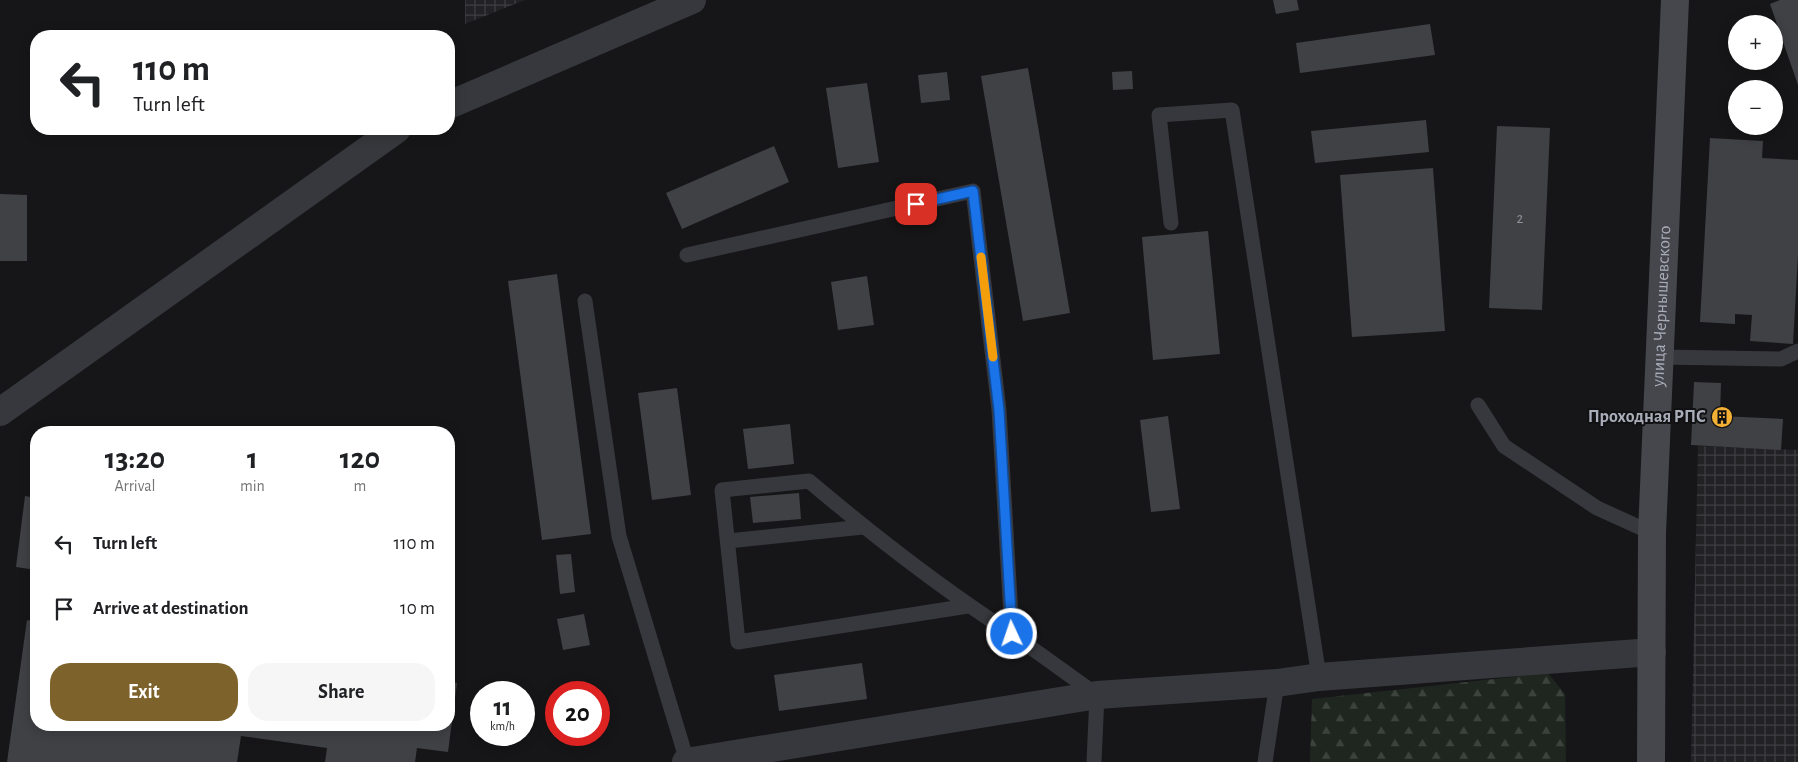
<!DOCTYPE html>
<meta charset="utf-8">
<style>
body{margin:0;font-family:"Alegreya Sans",sans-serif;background:#f6f6f6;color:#202124;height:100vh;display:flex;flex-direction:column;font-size:19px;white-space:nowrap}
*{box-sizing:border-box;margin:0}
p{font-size:16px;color:#757577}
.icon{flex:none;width:28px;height:28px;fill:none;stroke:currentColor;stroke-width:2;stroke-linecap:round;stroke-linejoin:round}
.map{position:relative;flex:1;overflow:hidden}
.details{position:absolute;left:30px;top:426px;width:425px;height:305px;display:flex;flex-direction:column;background:#fff;border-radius:20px;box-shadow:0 2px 12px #0003}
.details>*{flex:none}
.top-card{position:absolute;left:30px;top:30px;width:425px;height:105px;border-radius:20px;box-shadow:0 2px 12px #0003;background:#fff;color:#202124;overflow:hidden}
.fabs{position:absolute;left:1728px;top:15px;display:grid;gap:10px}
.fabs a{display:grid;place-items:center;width:55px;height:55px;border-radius:50%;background:#fff;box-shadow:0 2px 12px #0003;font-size:25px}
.speed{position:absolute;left:470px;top:681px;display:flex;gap:10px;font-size:25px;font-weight:700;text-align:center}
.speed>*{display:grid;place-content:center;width:65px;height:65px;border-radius:50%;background:#fff;box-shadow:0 2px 12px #0003;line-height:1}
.speed small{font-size:12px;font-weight:400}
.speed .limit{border:8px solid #d22;background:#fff;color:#111}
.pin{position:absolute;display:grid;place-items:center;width:42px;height:42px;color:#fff;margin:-21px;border-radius:10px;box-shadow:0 2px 8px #0006}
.me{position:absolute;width:55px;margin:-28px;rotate:357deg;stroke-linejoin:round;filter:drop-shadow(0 0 4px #0008)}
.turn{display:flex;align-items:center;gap:18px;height:105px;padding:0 20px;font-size:22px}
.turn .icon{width:65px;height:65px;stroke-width:2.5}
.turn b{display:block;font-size:35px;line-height:42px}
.eta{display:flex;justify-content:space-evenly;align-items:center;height:85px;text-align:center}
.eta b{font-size:30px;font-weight:700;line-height:35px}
.primary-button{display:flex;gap:10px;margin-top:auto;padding:10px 20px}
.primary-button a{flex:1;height:58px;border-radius:20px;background:#7e622b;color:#fff;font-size:20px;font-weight:700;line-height:58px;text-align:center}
.primary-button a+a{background:#f6f6f6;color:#202124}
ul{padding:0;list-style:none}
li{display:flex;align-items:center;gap:15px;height:65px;padding:0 20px}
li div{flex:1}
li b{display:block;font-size:19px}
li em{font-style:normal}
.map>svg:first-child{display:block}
</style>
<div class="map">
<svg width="1798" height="762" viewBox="0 0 1798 762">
<defs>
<pattern id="industrial-grid" width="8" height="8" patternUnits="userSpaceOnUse" patternTransform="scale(1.25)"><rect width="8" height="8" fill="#222225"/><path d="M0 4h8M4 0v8" fill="none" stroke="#3f3f43"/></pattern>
<pattern id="forest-firs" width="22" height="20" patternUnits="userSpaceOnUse" patternTransform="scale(1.25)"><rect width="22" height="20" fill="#1e261f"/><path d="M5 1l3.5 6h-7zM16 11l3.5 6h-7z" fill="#3c433d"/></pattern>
</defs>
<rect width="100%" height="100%" fill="#161618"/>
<!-- industrial -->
<g fill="url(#industrial-grid)">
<polygon points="465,0 525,0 465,24"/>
<polygon points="1698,446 1798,450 1798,762 1691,762"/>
</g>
<!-- forest -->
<polygon fill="url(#forest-firs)" points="1548,673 1565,694 1566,762 1310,762 1312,699"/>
<!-- building -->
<g fill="#404145">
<polygon points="1273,0 1297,0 1299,10 1276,14"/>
<polygon points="1780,0 1798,0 1798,85 1770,4"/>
<polygon points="1430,24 1435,55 1300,73 1296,43"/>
<polygon points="1028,68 1070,313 1023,321 981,76"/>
<polygon points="1132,71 1133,89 1113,90 1112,72"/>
<polygon points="947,72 950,100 921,103 918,75"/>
<polygon points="867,83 879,162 838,168 826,88"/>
<polygon points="1426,120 1429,152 1315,163 1311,131"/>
<polygon points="1497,126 1550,128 1542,310 1489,308"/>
<polygon points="1710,138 1763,141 1762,158 1798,160 1798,255 1793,344 1750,341 1752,315 1735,314 1735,324 1700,322"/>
<polygon points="774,146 789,182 682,229 666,193"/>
<polygon points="1433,168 1445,331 1352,337 1340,175"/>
<polygon points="0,194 27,195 27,261 0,261"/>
<polygon points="1208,231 1220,354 1153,360 1142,237"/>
<polygon points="557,274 591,534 542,540 508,281"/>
<polygon points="867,276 874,325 838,330 831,282"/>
<polygon points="1694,382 1721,383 1720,416 1783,419 1781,450 1691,445"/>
<polygon points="677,388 691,495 652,500 638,393"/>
<polygon points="1168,416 1180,509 1151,512 1140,420"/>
<polygon points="790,424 794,464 748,469 743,429"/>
<polygon points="799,493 801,519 753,523 750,497"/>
<polygon points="25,496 36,498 36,570 16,567"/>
<polygon points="571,554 575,592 560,594 556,555"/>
<polygon points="584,614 590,645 563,650 557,619"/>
<polygon points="27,620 36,622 36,725 449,725 449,682 457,683 448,752 417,748 415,762 325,762 327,748 241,736 237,762 7,762"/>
<polygon points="862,663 867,699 779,711 774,675"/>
</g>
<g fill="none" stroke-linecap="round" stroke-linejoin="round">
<!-- service -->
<g stroke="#37383d" stroke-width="15">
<polyline points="1171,223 1159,115 1232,110 1319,677"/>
<polyline points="687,255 973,191 999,410 1012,634 1097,695 1094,762"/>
<polyline points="585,301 619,536 687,761"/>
<polyline points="1660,357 1781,359 1798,351"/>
<polyline points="1478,405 1504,446 1597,508 1652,533"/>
<polyline points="728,541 863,527"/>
<path d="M968 606 738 642 722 490 809 481C874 536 941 588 1012 634"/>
<polyline points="1265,762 1277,683"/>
</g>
<!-- minor -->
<g stroke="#37383d" stroke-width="28">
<polyline points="449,105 692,0"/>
<polyline points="0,412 397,129"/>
<polyline points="686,762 1097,695 1277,683 1319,677 1652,652"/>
</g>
<!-- secondary -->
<path stroke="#45474d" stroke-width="28" id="s1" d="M1651 762 1652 533 1675 0"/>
</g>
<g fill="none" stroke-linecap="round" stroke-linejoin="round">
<!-- route casing -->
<g stroke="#114b97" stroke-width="12">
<polyline id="route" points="916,204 973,191 999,410 1012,634"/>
</g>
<!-- route -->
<use href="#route" stroke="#1a73e8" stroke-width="9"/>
<!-- slow -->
<polyline stroke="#f59e0b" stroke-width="9" points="981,257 993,357"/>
</g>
<!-- icons -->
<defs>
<g id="building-disc" transform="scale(1.125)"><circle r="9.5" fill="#f2b134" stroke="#111113"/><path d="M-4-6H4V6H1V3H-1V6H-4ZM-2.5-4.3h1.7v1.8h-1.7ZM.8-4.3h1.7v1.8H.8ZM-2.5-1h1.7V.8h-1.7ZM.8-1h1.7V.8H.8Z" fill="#111"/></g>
</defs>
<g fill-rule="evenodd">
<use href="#building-disc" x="1722" y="417"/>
</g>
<g text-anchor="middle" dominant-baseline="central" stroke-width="4" stroke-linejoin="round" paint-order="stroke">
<!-- number labels -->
<g font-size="15" fill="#8e929b">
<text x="1520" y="218">2</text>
</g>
<!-- street labels -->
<g font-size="18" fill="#a8adb8" stroke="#111113">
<text stroke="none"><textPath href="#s1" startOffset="456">улица Чернышевского</textPath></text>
</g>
<!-- poi labels -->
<g font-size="18" font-weight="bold" fill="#a8adb8" stroke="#111113" text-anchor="end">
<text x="1706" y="417">Проходная РПС</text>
</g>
</g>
</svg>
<div class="fabs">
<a>+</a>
<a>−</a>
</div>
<div class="speed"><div>11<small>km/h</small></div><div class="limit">20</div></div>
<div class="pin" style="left:916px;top:204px;background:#d93025"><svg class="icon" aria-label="arrive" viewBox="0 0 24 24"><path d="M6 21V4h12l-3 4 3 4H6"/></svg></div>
<svg class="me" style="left:1012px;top:634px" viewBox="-20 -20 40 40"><circle r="17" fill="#1a73e8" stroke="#fff" stroke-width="3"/><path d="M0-11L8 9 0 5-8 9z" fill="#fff"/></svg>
<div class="top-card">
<div class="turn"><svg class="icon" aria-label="left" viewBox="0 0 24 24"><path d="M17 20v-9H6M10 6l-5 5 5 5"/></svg><div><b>110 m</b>Turn left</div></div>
</div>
<section class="details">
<div class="eta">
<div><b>13:20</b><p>Arrival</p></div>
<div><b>1</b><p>min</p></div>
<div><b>120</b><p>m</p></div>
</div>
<ul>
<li><svg class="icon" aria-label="left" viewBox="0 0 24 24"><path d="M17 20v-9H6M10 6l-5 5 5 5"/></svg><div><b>Turn left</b></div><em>110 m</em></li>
<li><svg class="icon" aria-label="arrive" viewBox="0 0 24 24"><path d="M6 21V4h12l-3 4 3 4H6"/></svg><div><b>Arrive at destination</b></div><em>10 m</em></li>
</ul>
<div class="primary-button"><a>Exit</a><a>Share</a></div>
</section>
</div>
